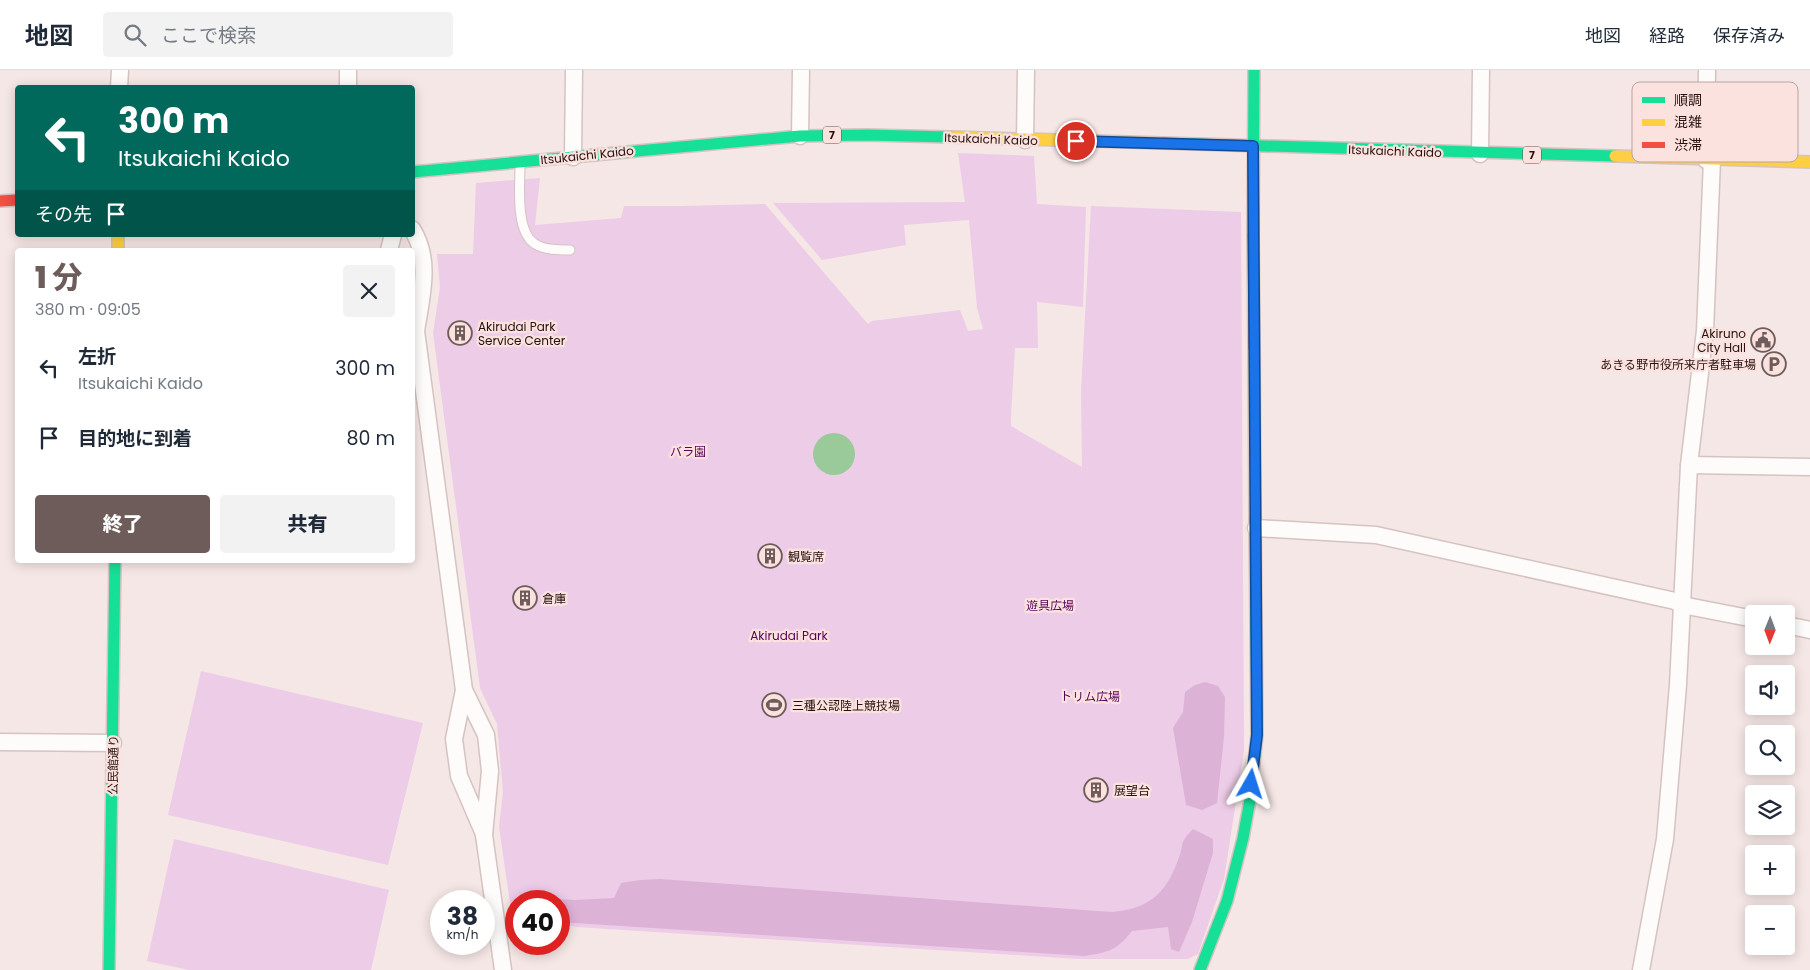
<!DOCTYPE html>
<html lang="ja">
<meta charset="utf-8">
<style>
body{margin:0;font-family:Poppins,"Noto Sans JP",sans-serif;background:#f2f2f3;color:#1f2937;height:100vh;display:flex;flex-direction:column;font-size:19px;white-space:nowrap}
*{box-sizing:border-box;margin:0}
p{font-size:16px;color:#747a83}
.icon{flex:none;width:28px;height:28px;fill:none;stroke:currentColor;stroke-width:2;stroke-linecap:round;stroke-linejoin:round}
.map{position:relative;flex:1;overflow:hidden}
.drawer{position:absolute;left:15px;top:178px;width:400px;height:315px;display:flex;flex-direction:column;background:#fff;border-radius:5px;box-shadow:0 2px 12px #0003}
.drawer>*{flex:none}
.banner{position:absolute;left:15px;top:15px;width:400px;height:152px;border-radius:5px;box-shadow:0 2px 12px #0003;background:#00695c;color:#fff;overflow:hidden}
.needle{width:32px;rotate:181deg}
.tools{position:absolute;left:1745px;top:535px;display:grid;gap:10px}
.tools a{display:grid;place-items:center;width:50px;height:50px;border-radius:5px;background:#fff;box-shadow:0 2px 12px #0003;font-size:25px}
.speed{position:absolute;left:430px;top:820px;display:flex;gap:10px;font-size:25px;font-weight:700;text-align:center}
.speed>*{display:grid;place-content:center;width:65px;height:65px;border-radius:50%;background:#fff;box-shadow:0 2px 12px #0003;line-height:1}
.speed small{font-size:12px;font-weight:400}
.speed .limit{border:8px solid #d22;background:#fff;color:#111}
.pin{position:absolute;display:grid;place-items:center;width:42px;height:42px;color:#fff;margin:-21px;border:2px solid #fff;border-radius:50%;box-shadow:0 1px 5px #0007}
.me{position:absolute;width:55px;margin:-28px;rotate:6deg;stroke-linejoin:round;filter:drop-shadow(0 0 4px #0008)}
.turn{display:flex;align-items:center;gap:18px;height:105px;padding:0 20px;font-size:22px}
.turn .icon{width:65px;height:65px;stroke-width:2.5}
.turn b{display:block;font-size:35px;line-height:42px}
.then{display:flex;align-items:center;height:48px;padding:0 20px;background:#0003;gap:10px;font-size:19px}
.round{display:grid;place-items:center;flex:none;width:52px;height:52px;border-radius:5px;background:#f2f2f3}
.headline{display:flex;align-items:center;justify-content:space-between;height:85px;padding:0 20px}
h1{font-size:30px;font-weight:800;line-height:38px;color:#6e5c5a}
.primary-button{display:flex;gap:10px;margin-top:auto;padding:10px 20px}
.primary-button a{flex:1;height:58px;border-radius:5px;background:#6e5c5a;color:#fff;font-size:20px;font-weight:800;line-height:58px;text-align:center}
.primary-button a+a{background:#f2f2f3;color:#1f2937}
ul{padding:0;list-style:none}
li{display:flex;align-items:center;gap:15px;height:70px;padding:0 20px}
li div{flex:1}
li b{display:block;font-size:19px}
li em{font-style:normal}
header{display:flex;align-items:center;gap:30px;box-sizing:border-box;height:70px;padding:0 25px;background:#fff;border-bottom:1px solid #e0e1e3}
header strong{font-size:24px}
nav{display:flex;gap:28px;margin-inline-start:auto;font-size:18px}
.search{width:350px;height:45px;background:#f2f2f3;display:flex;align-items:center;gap:12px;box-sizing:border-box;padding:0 18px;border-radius:5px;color:#747a83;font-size:19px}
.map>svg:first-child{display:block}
</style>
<header>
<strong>地図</strong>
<div class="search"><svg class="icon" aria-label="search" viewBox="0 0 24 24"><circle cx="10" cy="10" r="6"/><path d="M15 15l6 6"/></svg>ここで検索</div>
<nav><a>地図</a><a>経路</a><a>保存済み</a></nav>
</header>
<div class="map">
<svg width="1810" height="900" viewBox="0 0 1810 900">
<rect width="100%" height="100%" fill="#f5e7e5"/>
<!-- green -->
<g fill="#edcce7">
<polygon points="958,83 1034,86 1037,134 1086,137 1083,237 1037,232 1038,278 1015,278 1011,346 1011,356 1082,397 1081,321 1091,136 1241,142 1244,680 1224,809 1198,884 1188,889 1078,889 577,857 559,854 559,831 516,831 516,848 512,847 499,757 503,722 497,654 480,618 433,263 440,217 437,184 473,184 476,113 540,108 535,155 621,148 624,136 681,136 765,134 868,254 872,251 960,240 968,261 983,259 977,238 969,150 904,155 906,175 822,190 773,133 965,132"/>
<polygon points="201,601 423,653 388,795 168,745"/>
<polygon points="174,769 389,820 371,900 189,900 147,891"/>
</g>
<!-- forest -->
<g fill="#ddb2d7">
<polygon points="1205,612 1218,616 1225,627 1224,667 1217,733 1202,740 1186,735 1173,658 1183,642 1185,622 1195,615"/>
<path d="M1193 759 1213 769V783L1192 852 1179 882 1171 879 1168 857 1132 861C1116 881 1109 882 1084 886L560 852 559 831H538L539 828 575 830 614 828 621 813 640 810 660 809 1112 842C1148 839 1166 824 1178 790 1185 773 1178 774 1193 759Z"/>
</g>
<!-- water -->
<circle fill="#9aca99" cx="834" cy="384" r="21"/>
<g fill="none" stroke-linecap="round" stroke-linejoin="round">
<!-- lane casing -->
<g stroke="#d5c3c1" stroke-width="11">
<path id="lane" d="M520 95C520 116 515 161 535 174 545 180 558 180 570 180"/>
</g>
<!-- street casing -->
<g stroke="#d5c3c1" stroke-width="19">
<g id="street">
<polyline points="119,18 120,0"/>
<polyline points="348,18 348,0"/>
<polyline points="800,66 801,0"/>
<polyline points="1025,70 1026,0"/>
<polyline points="1480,84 1481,0"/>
<polyline points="573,87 574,0"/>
<polyline points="1706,90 1707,0"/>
<path d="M412 159C432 190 421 228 416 261L464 620 486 665 490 701 484 765 503 900"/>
<polyline points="389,180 393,165"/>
<polyline points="1689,395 1810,397"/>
<polyline points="1256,458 1376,465 1675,531 1682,535 1754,549"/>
<polyline points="1786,555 1810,560"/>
<polyline points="464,620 454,669 459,706 484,764"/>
<polyline points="0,672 113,673"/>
<polyline points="1641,900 1665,769 1678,615 1689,395 1705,261 1712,90"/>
</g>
</g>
<!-- fast casing -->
<g stroke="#d5c3c1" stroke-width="14">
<g id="fast">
<polyline points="1163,73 1615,86"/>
<polyline points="412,102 800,66 867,65 950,67"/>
<polyline points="1253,165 1254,0"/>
<polyline points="109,900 115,490"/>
<polyline points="1200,900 1227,831 1243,768 1250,730 1257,665 1255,446"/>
</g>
</g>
<!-- slow casing -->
<g stroke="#d5c3c1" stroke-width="14">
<g id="slow">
<polyline points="950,67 1163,73"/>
<polyline points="1615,86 1810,92"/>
<polyline points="118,165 118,180"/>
<polyline points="1254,278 1255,446"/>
</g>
</g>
<!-- jam casing -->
<g stroke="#d5c3c1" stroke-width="14">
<g id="jam">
<polyline points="0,131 18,130"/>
<polyline points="1253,165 1254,278"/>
</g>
</g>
<!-- lane -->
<use href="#lane" stroke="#fefbfb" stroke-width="9"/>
<!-- street -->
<use href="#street" stroke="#fefbfb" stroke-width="16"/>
<!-- fast -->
<use href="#fast" stroke="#16e098" stroke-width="11"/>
<!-- slow -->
<use href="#slow" stroke="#ffcf43" stroke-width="11"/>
<!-- jam -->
<use href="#jam" stroke="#f24e42" stroke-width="11"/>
</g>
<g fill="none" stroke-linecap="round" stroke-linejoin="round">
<!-- route casing -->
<g stroke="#114b97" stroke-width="12">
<polyline id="route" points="1076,71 1253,76 1257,665 1251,714"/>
</g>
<!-- route -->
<use href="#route" stroke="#1a73e8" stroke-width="9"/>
</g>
<!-- icons -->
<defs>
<g id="building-ring" transform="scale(1.25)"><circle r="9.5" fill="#fbe2df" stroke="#6e5c5a" stroke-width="1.5"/><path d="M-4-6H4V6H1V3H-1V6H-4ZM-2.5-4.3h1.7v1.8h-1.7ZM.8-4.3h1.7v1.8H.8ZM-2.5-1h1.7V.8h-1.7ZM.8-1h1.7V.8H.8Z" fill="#6e5c5a"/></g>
<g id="civic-ring" transform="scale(1.25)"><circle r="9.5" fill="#fbe2df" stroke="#6e5c5a" stroke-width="1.5"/><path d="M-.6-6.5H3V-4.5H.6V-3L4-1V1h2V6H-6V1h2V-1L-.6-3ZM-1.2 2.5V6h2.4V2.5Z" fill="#6e5c5a"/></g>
<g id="parking-ring" transform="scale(1.25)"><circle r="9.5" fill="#fbe2df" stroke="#6e5c5a" stroke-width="1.5"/><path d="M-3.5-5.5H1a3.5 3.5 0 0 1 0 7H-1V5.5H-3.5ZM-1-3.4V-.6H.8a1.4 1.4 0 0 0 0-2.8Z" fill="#6e5c5a"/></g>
<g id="stadium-ring" transform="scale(1.25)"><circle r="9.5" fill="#fbe2df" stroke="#6e5c5a" stroke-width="1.5"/><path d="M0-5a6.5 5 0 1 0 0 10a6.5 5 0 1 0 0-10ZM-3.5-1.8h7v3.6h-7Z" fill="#6e5c5a"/></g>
</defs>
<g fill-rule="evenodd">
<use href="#building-ring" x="460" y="263"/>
<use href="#civic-ring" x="1763" y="270"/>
<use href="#parking-ring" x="1774" y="294"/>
<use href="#building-ring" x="770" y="486"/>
<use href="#building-ring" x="525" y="528"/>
<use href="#stadium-ring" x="774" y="635"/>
<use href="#building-ring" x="1096" y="720"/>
</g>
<g text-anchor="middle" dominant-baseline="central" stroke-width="4.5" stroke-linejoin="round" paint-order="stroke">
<!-- shield labels -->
<g fill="#fbe2df" stroke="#65504d" stroke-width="1">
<rect x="823" y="56.5" width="18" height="17" rx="4"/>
<rect x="1523" y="76.5" width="18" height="17" rx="4"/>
</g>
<g font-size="11" font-weight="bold" fill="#25110f">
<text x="832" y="65">7</text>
<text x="1532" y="85">7</text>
</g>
<!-- street labels -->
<g font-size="12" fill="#25110f" stroke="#fbe2df">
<text transform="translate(991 69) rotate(2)">Itsukaichi Kaido</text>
<text transform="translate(1395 81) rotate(2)">Itsukaichi Kaido</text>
<text transform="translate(587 85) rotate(-6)">Itsukaichi Kaido</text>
<text transform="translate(113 695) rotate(-89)">公民館通り</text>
</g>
<!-- poi labels -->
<g font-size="12" fill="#25110f" stroke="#fbe2df" text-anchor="start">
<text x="478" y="256">Akirudai Park<tspan x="478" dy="14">Service Center</tspan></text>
<text x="1746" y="263" text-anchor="end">Akiruno<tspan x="1746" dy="14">City Hall</tspan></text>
<text x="1756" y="294" text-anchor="end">あきる野市役所来庁者駐車場</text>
<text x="788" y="486">観覧席</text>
<text x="542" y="528">倉庫</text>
<text x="792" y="635">三種公認陸上競技場</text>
<text x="1114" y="720">展望台</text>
</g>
<!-- park labels -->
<g font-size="12" fill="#57005c" stroke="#fbe2df">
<text x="688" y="381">バラ園</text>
<text x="1050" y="535">遊具広場</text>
<text x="789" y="565">Akirudai Park</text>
<text x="1090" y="626">トリム広場</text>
</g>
</g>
<!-- legend -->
<rect x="1632" y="12" width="166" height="80" rx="8" fill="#fbe2df" stroke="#bba3a1" stroke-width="1"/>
<rect x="1642" y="27" width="23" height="6" fill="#16e098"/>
<rect x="1642" y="49" width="23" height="7" fill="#ffcf43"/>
<rect x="1642" y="72" width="23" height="6" fill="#f24e42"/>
<g font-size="14" fill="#25110f">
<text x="1674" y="35">順調</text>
<text x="1674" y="57">混雑</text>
<text x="1674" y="80">渋滞</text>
</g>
</svg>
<div class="tools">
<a><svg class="needle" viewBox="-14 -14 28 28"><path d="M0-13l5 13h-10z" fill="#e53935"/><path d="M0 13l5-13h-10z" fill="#747a83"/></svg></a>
<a><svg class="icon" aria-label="sound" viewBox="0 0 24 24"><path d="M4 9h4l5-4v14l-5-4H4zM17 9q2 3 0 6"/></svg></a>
<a><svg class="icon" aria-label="search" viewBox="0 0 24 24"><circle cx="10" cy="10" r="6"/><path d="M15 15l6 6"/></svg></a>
<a><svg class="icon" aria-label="layers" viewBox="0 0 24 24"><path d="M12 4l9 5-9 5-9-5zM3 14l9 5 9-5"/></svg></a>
<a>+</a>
<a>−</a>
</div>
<div class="speed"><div>38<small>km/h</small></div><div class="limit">40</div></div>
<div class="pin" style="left:1076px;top:71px;background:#d93025"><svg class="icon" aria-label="arrive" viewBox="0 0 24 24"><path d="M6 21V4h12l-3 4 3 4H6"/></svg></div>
<svg class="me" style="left:1251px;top:714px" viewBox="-20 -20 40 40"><path d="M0-17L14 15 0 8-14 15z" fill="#1a73e8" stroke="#fff" stroke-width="4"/></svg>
<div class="banner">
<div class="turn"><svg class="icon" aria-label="left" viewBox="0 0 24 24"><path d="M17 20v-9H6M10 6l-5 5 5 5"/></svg><div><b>300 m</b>Itsukaichi Kaido</div></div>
<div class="then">その先<svg class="icon" aria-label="arrive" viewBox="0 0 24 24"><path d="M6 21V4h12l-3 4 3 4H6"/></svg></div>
</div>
<section class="drawer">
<div class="headline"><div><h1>1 分</h1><p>380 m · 09:05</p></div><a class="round"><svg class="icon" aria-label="close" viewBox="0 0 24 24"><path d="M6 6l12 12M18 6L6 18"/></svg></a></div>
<ul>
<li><svg class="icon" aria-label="left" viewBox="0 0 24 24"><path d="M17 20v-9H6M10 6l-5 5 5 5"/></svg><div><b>左折</b><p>Itsukaichi Kaido</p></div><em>300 m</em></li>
<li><svg class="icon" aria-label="arrive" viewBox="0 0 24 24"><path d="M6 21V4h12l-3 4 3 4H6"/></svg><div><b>目的地に到着</b></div><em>80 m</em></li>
</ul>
<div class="primary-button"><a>終了</a><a>共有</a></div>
</section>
</div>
